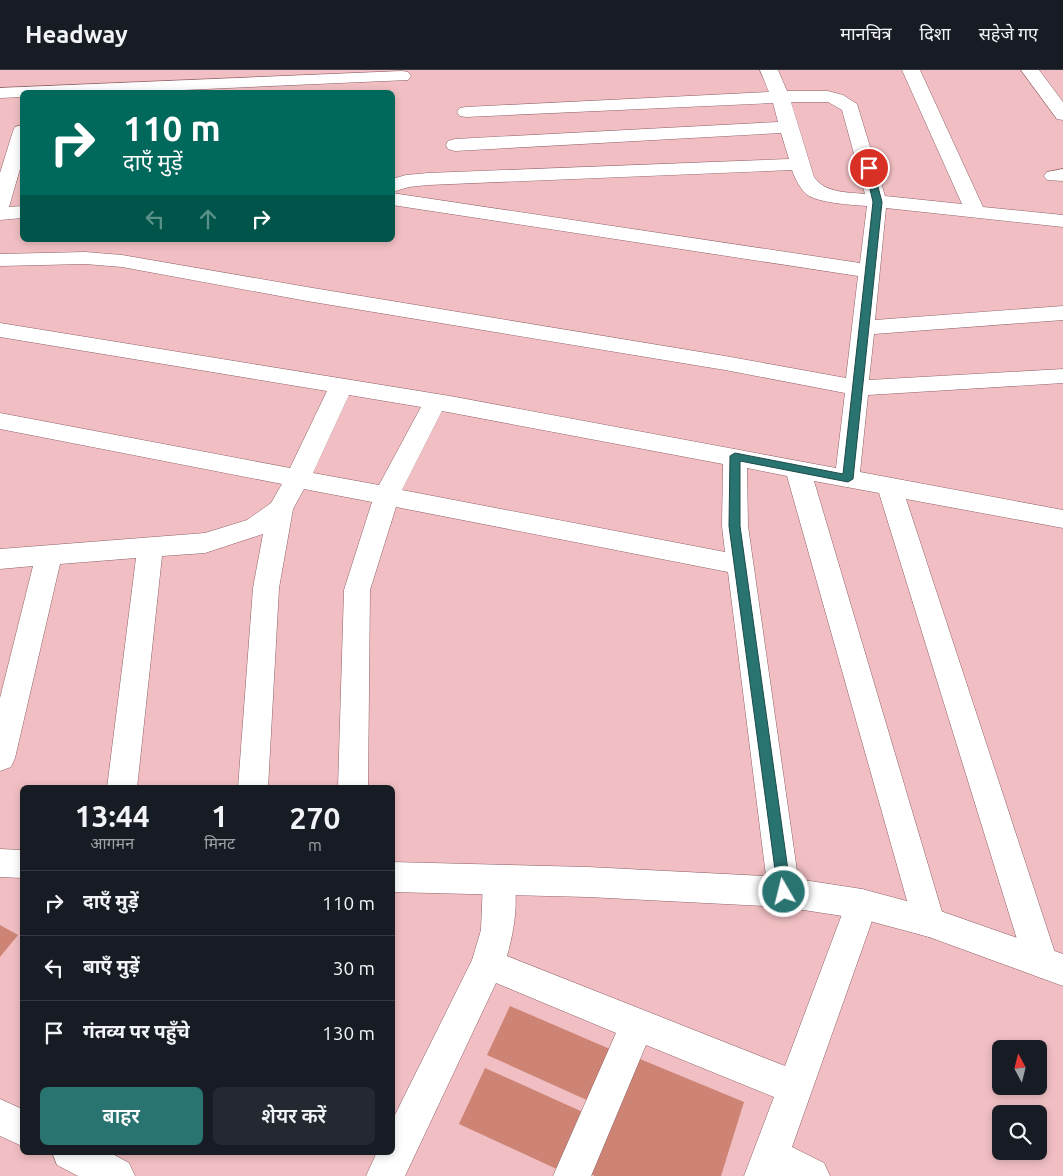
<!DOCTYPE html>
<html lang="hi">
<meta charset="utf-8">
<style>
body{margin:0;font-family:Ubuntu,"Noto Sans Devanagari",sans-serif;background:#242831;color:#f1f3f6;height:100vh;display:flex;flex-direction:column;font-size:19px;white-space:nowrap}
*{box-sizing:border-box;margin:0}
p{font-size:16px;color:#9ea1a6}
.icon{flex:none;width:28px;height:28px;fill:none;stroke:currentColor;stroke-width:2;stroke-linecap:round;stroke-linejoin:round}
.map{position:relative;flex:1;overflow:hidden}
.drawer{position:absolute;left:20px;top:715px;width:375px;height:370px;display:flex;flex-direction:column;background:#171b24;border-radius:8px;box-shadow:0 2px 8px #0003}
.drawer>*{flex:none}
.banner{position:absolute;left:20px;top:20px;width:375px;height:152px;border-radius:8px;box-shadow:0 2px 8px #0003;background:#00695c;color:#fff;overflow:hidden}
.needle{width:32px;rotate:353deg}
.fabs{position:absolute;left:992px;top:970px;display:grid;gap:10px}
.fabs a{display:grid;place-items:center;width:55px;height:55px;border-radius:8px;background:#171b24;box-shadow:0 2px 8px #0003;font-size:25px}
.pin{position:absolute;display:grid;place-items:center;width:42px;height:42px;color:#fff;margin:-21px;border:2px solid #fff;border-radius:50%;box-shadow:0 1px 5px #0007}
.me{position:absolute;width:55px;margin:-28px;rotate:352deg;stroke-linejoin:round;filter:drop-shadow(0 0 4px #0008)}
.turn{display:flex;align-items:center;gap:18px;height:105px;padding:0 20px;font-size:22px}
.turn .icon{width:65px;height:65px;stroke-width:2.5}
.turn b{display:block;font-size:35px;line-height:42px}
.lanes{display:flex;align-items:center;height:48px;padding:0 20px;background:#0003;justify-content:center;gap:25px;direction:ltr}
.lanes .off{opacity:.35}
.eta{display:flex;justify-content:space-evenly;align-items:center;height:85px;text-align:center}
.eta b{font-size:30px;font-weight:600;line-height:35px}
.action{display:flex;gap:10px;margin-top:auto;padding:10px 20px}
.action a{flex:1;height:58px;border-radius:8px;background:#297371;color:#fff;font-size:20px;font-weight:600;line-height:58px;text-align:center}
.action a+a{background:#242831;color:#f1f3f6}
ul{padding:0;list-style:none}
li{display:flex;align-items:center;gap:15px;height:65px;padding:0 20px;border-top:1px solid #363941}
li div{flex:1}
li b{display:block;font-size:19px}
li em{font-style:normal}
header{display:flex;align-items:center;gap:30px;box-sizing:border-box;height:70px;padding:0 25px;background:#171b24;border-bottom:1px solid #363941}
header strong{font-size:24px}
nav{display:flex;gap:28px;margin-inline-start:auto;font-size:18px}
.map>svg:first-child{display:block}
</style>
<header>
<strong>Headway</strong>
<nav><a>मानचित्र</a><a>दिशा</a><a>सहेजे गए</a></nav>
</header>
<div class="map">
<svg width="1063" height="1106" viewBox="0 0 1063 1106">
<rect width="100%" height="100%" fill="#f1bfc3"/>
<!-- building -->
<g fill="#cd8475">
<polygon points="0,855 18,865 0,887"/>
<polygon points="510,936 610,979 589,1031 487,985"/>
<polygon points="628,984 744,1032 721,1106 595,1106 584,1101"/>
<polygon points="485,998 585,1043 561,1101 459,1054"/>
</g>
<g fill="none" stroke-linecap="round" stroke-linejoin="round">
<!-- minor casing -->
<g stroke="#8e6166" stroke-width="1">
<g id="minor">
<path d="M760 0H778L787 21H828L843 25 857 34 885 126 962 134 902 0H920L983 137 1063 145V157L886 138 875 250 1063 236V250L874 264 869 310 1063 299V313L868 325 860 402 1063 440V458L906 429 1058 892 1053 903 1041 908 1029 903 1024 892 879 423 814 411 945 852 941 863 929 867 917 863 913 852 787 406 747 398 748 456 800 822 795 832 784 837 773 832 768 822 728 502 396 437 370 520 368 718H338L344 520 372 432 304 419 293 439 279 518 268 718H238L253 518 263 464 205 483 162 486 137 718H107L136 488 60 494 15 688 11 697 0 701V628L33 496 0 499V479L205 463 247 450 271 433 282 414 0 359V343L290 398 327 321 0 267V253L450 326 836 398 845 323 725 300 307 231 122 197 85 194 0 196V184L85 182 122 185 307 217 725 286 846 308 858 206 392 135V123L860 193 867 136C852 135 817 133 806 124 800 118 794 107 792 100L428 115 409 117 392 122V109L406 105 428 103 789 89 781 63 455 81 448 79 446 75 448 71 455 69 778 52 773 33 466 47 460 46 457 42 460 38 466 37 769 22ZM791 32H828L842 40 865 124C846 122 825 123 814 107ZM349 325 421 337 379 415 313 403ZM442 341 723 394 722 456 725 482 402 420Z"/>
<polygon points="1021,0 1039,0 1063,32 1063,50 1057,49"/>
<polygon points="402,1 408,2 411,6 408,10 138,22 22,22 22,27 0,28 0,18"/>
<polygon points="22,55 22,92 9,137 22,136 22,148 0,150 0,103 13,61 15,57"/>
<polygon points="1063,99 1063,111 1047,110 1044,106 1047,102"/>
<path d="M499 795 510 800C521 824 514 861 507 886L785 996 850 823 862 819 874 823 878 834 792 1077 824 1093 830 1106H744L774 1027 646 975 591 1106H553L616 963 496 913 405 1106H366L377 1082H392V1051L472 890 481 860 483 810 488 800Z"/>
<polygon points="0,1029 22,1039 22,1076 0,1066"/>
<polygon points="52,1082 109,1082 129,1093 135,1106 78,1106 57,1095"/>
</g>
</g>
<!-- tertiary casing -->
<g stroke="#8e6166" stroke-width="1">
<g id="tertiary">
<polygon points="0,779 22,780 22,808 0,807"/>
<polygon points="392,792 588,797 784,807 862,819 929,837 1063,884 1063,916 929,867 862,849 784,837 588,827 392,822"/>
</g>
</g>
<!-- minor -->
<use href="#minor" fill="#fff" fill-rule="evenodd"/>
<!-- tertiary -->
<use href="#tertiary" fill="#fff" fill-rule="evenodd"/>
</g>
<!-- route -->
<polygon fill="#297371" stroke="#1b4b49" points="869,96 873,98 882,132 853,409 848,412 740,391 740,456 791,822 789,827 784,828 780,827 778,822 729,456 730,386 735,383 843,404 873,132 865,98"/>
</svg>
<div class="fabs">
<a><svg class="needle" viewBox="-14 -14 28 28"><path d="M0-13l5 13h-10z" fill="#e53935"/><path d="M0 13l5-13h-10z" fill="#9ea1a6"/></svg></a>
<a><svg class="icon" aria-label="search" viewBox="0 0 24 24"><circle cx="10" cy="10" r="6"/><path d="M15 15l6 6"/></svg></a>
</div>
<div class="pin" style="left:869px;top:98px;background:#d93025"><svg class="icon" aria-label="arrive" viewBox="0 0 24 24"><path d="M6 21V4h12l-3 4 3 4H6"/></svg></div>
<svg class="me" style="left:784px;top:822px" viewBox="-20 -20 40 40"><circle r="17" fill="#297371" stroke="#fff" stroke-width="3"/><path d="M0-11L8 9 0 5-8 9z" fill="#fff"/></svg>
<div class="banner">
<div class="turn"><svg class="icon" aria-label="right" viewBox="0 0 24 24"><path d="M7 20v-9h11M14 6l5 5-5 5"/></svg><div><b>110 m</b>दाएँ मुड़ें</div></div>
<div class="lanes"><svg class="icon off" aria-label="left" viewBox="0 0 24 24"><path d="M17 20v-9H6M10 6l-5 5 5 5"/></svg><svg class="icon off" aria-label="ahead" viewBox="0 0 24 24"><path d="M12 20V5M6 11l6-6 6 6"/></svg><svg class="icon" aria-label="right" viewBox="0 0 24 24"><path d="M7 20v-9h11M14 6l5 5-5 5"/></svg></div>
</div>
<section class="drawer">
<div class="eta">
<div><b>13:44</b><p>आगमन</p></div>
<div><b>1</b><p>मिनट</p></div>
<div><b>270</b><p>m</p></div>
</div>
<ul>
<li><svg class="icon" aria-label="right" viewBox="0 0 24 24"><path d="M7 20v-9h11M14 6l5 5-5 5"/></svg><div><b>दाएँ मुड़ें</b></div><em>110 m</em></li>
<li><svg class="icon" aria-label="left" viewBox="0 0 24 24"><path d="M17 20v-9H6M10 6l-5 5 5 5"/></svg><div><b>बाएँ मुड़ें</b></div><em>30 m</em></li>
<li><svg class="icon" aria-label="arrive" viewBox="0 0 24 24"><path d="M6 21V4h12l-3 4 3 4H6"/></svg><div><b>गंतव्य पर पहुँचे</b></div><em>130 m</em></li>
</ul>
<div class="action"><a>बाहर</a><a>शेयर करें</a></div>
</section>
</div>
